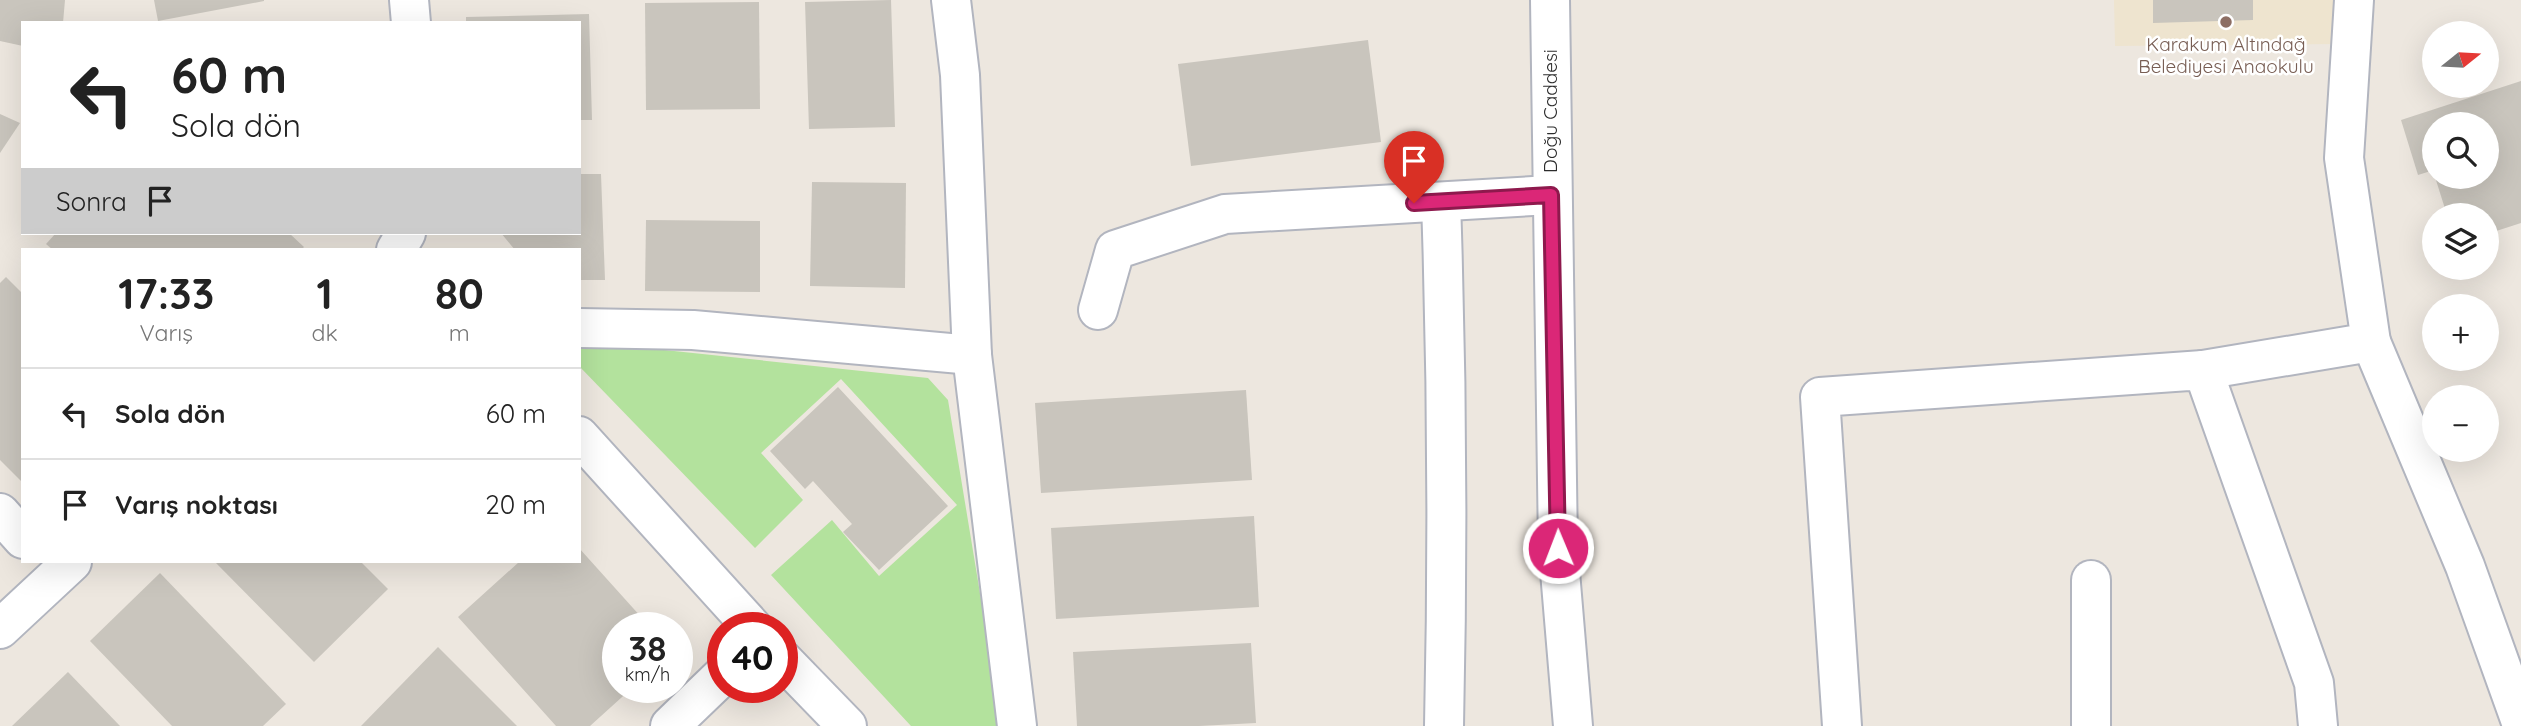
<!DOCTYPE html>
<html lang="tr">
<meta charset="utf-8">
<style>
body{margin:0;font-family:Quicksand,sans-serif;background:#f6f6f6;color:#222;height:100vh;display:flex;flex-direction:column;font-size:26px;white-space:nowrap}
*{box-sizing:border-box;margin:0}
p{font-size:23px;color:#767676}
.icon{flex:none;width:38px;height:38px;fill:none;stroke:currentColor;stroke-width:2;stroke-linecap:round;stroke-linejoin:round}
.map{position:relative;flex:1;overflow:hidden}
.sheet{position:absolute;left:21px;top:248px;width:560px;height:315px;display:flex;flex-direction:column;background:#fff;border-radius:0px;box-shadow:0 7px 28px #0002}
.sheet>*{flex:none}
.banner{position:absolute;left:21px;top:21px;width:560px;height:214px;border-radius:0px;box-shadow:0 7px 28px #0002;background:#fff;color:#222;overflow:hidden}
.needle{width:46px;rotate:72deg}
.tools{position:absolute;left:2422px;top:21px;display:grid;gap:14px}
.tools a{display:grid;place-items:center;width:77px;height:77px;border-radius:50%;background:#fff;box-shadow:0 7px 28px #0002;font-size:35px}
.speed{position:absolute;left:602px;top:612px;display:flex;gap:14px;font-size:35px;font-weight:700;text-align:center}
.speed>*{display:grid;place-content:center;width:91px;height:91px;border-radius:50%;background:#fff;box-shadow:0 7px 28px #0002;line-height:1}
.speed small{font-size:18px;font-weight:400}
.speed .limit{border:10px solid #d22;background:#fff;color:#111}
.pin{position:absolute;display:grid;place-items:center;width:60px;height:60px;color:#fff;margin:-72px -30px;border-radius:50% 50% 50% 0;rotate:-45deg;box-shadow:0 0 7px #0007}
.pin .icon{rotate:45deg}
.me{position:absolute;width:77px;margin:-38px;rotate:359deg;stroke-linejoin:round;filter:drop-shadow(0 0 5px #0008)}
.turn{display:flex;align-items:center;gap:24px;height:147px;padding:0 35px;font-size:32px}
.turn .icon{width:91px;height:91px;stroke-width:2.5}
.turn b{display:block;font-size:49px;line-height:60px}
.then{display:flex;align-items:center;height:66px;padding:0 35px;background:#0003;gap:14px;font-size:26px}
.eta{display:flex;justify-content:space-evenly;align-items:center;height:119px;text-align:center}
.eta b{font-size:42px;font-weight:700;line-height:49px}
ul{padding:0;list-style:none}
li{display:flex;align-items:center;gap:21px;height:91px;padding:0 35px;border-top:2px solid #e0e0e0}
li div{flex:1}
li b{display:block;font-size:26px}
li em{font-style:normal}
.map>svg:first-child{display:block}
</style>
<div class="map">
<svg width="2521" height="726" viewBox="0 0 2521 726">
<rect width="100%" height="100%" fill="#ede7df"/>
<!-- education -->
<polygon fill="#eee4cf" points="2114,0 2337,0 2338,44 2115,46"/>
<!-- green -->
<polygon fill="#b3e29d" points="579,341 928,378 948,400 1002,726 911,726 771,575 832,520 879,576 957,505 841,379 761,453 803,500 755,548 579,366"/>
<!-- building -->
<g fill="#c9c5bd">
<polygon points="0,0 65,0 63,23 23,23 23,46 0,41"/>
<polygon points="154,0 264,0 264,1 158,21"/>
<polygon points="891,0 895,127 809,129 805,2"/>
<polygon points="2153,0 2253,0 2253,20 2153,23"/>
<polygon points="759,2 760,109 646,110 645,3"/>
<polygon points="589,14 592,120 579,120 579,23 466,23 466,17"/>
<polygon points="1368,40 1381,142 1191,166 1178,64"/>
<polygon points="2521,81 2521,223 2487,234 2487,215 2447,215 2435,177 2487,177 2487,124 2434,124 2434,170 2418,175 2401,120"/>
<polygon points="0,114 20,123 0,153"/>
<polygon points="579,174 601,174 605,280 579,280 579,250 515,250 501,233 579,233"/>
<polygon points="812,182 906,183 905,288 810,286"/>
<polygon points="646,220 760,221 760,292 645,291"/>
<polygon points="56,233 289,233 304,247 301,250 53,250 46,244"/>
<polygon points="6,277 23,294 23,483 0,460 0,283"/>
<polygon points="838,387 948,506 879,570 843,532 852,524 813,481 805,489 770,451"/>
<polygon points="1246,390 1252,480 1041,493 1035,403"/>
<polygon points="1254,516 1259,607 1056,619 1051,528"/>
<polygon points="579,548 651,628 618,628 618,688 632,688 590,726 556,726 458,617 519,562 579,562"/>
<polygon points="215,562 361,562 388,589 314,662"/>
<polygon points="160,573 286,704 263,726 172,726 90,641"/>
<polygon points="1251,643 1256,723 1199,726 1077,726 1073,652"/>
<polygon points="438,647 517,726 361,726"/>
<polygon points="68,672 120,726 12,726"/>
</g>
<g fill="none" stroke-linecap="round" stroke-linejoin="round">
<!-- minor casing -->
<g stroke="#b2b5bf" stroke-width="42">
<g id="minor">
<polyline points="409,0 411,23"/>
<polyline points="951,0 960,75 972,355 1017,726"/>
<polyline points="1550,0 1558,548 1573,726"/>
<path d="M1441 202C1447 377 1448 551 1444 726"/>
<polyline points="396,250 406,233"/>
<polyline points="1098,310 1115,250 1225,214 1551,195"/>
<polyline points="579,328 693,330 972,355"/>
<polyline points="2371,342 2465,566 2521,722"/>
<polyline points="2203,370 2371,342 2344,158 2354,0"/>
<polyline points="579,436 753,628"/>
<polyline points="0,513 23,539"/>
<polyline points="0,629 72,562"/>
<polyline points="782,659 847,726"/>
<polyline points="670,726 723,675"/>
<polyline points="1842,726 1820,397 2203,370 2314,683 2318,726"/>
<polyline points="2091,726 2091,580"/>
</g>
</g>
<!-- minor -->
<use href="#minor" stroke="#fff" stroke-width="38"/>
</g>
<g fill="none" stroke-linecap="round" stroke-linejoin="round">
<!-- route casing -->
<g stroke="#8e194d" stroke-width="18">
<polyline id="route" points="1414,203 1551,195 1558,548"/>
</g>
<!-- route -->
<use href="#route" stroke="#db2777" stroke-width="12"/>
</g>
<!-- markers -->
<circle fill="#8d6e63" stroke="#fff" stroke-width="2.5" cx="2226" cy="22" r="7"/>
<g text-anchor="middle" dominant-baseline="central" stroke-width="5" stroke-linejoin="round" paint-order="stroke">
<!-- education labels -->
<g font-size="19" fill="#785e54" stroke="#fff">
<text x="2226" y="44">Karakum Altındağ<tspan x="2226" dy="22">Belediyesi Anaokulu</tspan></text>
</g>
<!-- street labels -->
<g font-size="19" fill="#2c2c2c" stroke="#fff">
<text transform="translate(1550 111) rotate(-90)">Doğu Caddesi</text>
</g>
</g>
</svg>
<div class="tools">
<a><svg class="needle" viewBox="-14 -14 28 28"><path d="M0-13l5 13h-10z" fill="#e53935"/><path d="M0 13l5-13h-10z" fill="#767676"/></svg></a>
<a><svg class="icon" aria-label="search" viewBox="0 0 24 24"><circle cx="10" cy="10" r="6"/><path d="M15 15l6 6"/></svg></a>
<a><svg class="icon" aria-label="layers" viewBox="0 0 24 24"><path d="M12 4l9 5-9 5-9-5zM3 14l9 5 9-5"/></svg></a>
<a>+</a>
<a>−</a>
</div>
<div class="speed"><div>38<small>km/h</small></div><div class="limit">40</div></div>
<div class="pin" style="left:1414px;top:203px;background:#d93025"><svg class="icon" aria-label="arrive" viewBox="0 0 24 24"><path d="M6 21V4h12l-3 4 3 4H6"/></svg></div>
<svg class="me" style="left:1558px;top:548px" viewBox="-20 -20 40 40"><circle r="17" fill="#db2777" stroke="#fff" stroke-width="3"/><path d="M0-11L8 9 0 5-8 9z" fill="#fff"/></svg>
<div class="banner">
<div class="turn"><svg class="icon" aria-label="left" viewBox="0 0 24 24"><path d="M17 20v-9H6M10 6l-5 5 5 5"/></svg><div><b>60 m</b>Sola dön</div></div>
<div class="then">Sonra<svg class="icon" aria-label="arrive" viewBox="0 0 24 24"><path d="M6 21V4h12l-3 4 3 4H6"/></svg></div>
</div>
<section class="sheet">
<div class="eta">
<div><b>17:33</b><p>Varış</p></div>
<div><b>1</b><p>dk</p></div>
<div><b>80</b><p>m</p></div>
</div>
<ul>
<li><svg class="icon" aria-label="left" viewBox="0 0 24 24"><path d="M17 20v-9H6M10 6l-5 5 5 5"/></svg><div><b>Sola dön</b></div><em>60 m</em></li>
<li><svg class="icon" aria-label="arrive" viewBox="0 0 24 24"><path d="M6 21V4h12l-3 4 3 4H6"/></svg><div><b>Varış noktası</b></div><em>20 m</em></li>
</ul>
</section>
</div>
